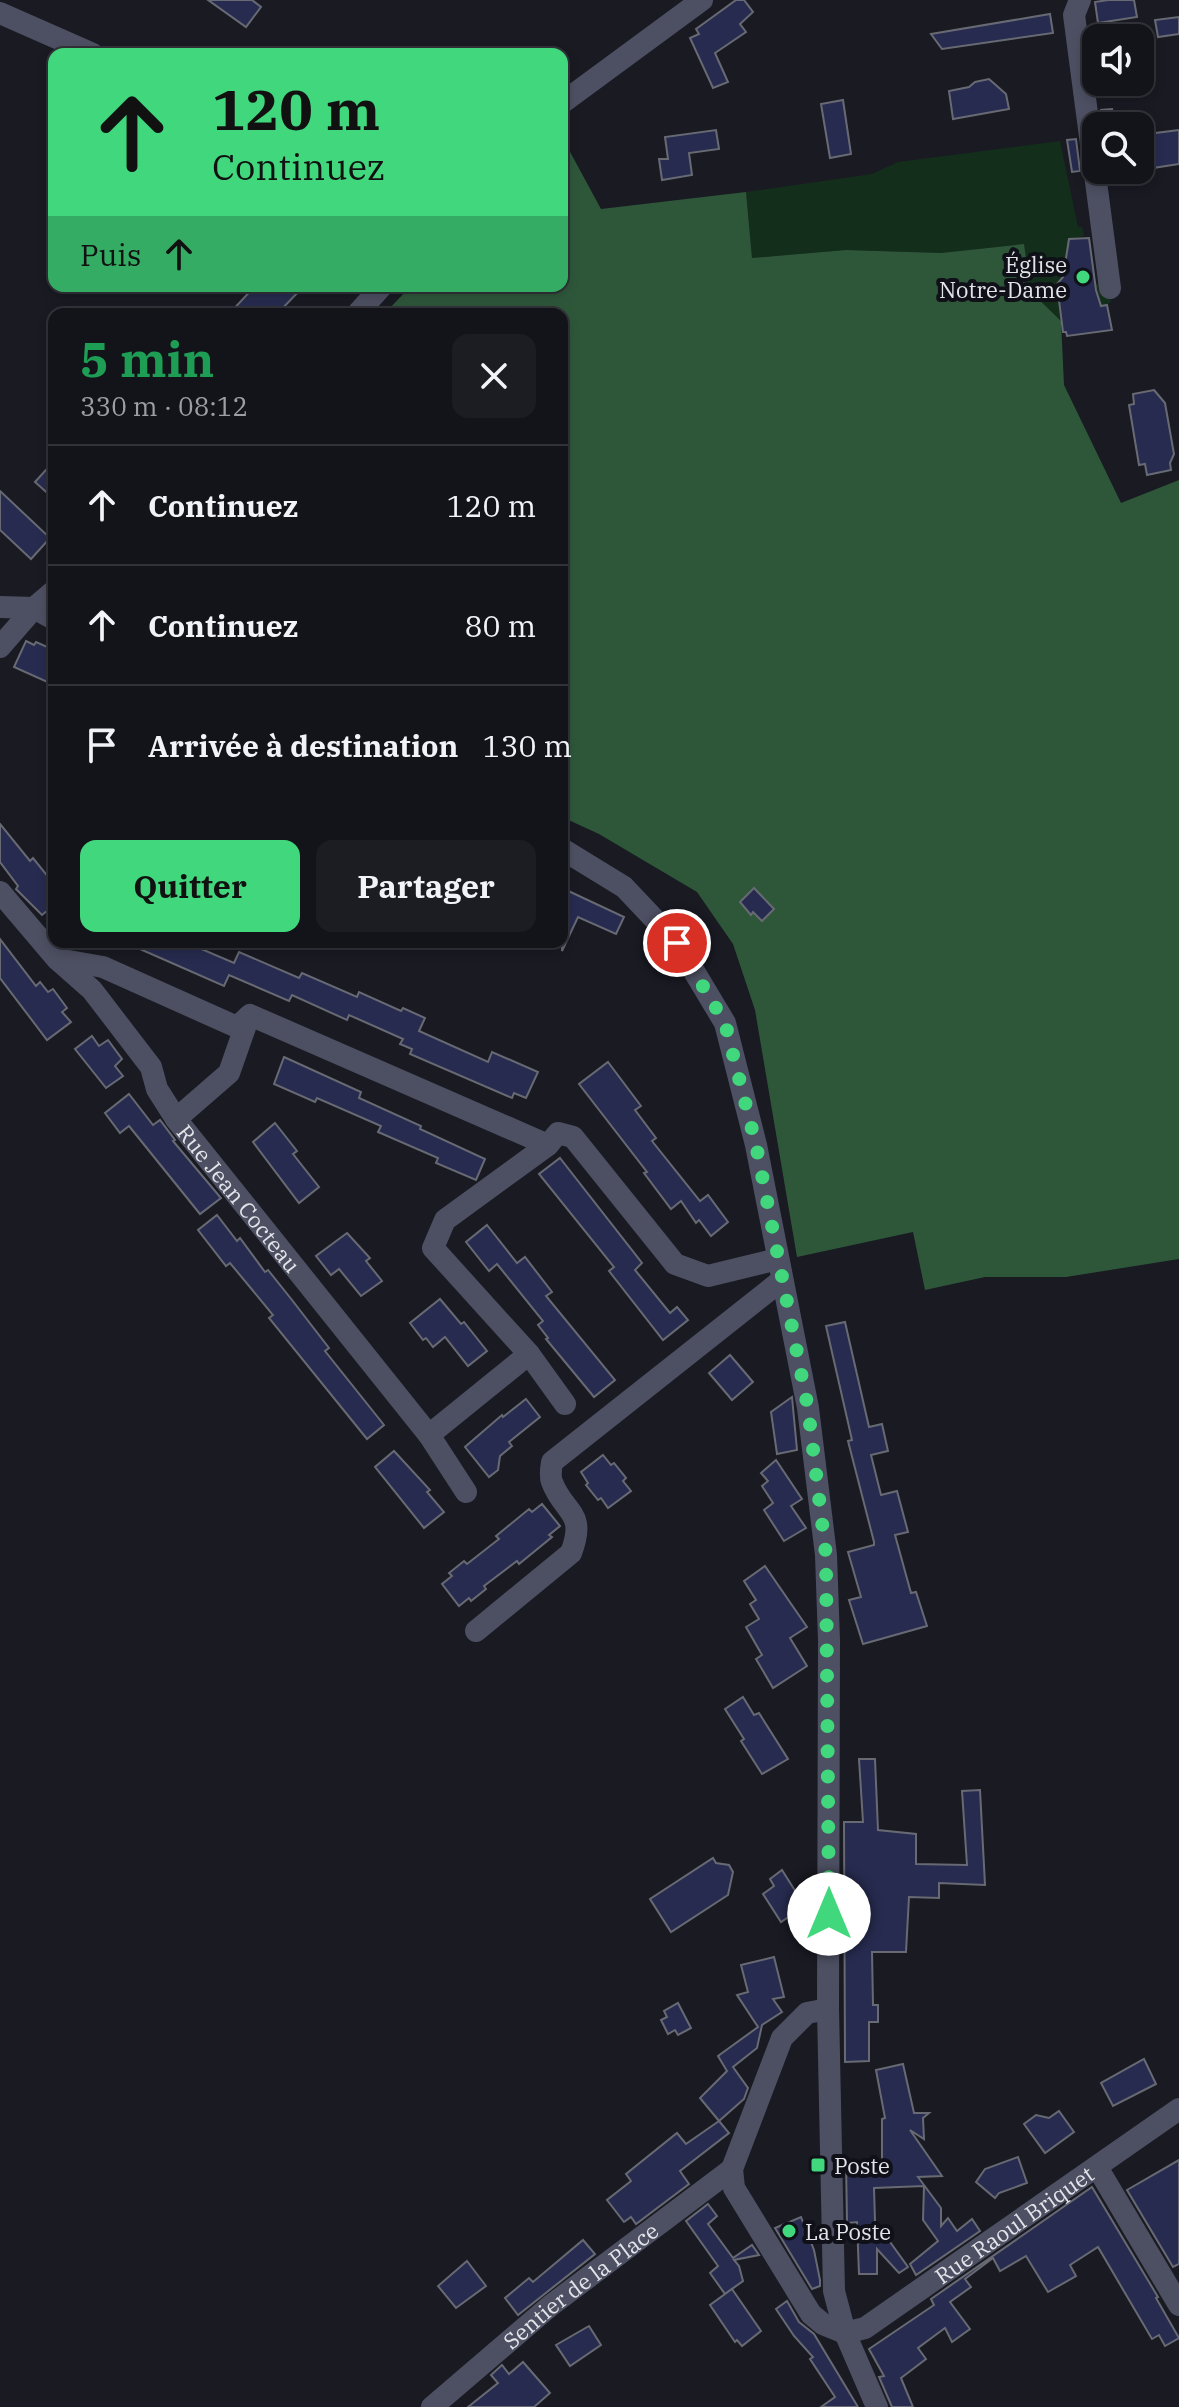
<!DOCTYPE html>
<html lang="fr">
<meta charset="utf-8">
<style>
body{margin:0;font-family:"IBM Plex Serif",serif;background:#1c1d23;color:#f1f3f6;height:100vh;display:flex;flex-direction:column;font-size:30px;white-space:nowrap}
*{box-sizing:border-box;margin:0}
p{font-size:26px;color:#9d9ea2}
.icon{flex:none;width:44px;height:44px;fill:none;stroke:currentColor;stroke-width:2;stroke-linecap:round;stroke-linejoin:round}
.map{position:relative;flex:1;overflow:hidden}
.drawer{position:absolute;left:48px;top:308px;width:520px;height:640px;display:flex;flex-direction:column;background:#13141a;border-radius:16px;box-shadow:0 4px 12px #0003,0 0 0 2px #323339}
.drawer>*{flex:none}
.banner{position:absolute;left:48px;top:48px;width:520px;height:244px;border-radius:16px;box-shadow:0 4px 12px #0003,0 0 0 2px #323339;background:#41d77c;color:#111;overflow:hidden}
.tools{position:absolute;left:1082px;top:24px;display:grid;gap:16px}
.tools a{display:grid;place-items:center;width:72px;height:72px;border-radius:16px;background:#13141a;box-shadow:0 4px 12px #0003,0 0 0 2px #323339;font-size:40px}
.pin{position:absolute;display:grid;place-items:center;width:68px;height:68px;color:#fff;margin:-34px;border:4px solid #fff;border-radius:50%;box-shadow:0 2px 8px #0007}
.me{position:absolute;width:88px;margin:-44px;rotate:0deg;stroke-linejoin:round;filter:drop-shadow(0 0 6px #0008)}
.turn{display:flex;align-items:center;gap:28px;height:168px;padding:0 32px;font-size:36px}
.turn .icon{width:104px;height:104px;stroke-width:2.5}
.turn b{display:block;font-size:56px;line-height:68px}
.then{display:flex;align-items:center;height:76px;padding:0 32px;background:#0003;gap:16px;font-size:30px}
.round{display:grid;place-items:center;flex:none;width:84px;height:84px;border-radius:16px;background:#1c1d23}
.summary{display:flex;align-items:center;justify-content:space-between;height:136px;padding:0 32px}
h1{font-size:48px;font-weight:700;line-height:60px;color:#1e9e55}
.button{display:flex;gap:16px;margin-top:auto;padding:16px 32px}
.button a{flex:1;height:92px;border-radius:16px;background:#41d77c;color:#111;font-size:32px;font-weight:700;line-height:92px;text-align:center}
.button a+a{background:#1c1d23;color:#f1f3f6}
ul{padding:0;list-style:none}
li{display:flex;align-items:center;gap:24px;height:120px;padding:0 32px;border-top:2px solid #323339}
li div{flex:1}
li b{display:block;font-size:30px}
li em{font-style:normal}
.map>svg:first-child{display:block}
</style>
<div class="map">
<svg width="1179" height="2407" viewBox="0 0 1179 2407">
<rect width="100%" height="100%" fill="#191a22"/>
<!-- green -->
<polygon fill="#132f1c" points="1060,141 1078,227 1082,227 1084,236 1069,239 1071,247 1067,248 1068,271 1056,286 1106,283 1111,302 1065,324 1036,299 1031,292 1024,244 941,253 846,250 752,258 746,192 872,174 898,162"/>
<!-- forest -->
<polygon fill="#2e573a" points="562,137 601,209 746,192 752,258 846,250 941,253 1024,244 1031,292 1061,321 1064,385 1121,503 1179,480 1179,1259 1066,1277 985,1277 925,1290 913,1232 797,1257 755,1010 733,944 697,892 599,834 562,817 562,314 384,314 411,286 562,286"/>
<!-- building -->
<g fill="#272b4f" stroke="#686a73" stroke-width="2">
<polygon points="208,0 252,0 261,7 246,27"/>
<polygon points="736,0 744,0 753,12 740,24 746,32 715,53 728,82 713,88 690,38 699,34 696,29"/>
<polygon points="1108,0 1134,0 1137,17 1098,23 1095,2"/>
<polygon points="1050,14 1053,33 942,49 931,34"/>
<polygon points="1179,17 1179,34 1158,37 1155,20"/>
<polygon points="989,79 1006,94 1009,109 953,119 949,91 969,87 975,82"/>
<polygon points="843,100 851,154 830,158 821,104"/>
<polygon points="1112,109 1115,126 1103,126 1101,110"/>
<polygon points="716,130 719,149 689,153 692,175 662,180 659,159 668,159 665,137"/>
<polygon points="1179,130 1179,164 1140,170 1140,135"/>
<polygon points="1076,139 1080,171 1072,172 1067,140"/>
<polygon points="1089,238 1096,290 1101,306 1107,305 1112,330 1067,336 1066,332 1063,332 1057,284 1063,277 1069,239"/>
<polygon points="255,286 304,286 277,314 229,314"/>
<polygon points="1154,390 1165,403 1174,454 1170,463 1171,470 1147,475 1145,464 1139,465 1129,405 1134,404 1133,394"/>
<polygon points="54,461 54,499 35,482"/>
<polygon points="0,491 50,538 31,559 0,530"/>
<polygon points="26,641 34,645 36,642 54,650 54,685 14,667"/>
<polygon points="0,824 30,861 33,858 54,884 54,905 42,915 16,889 18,886 0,862"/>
<polygon points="562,888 624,917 616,934 578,917 562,951"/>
<polygon points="754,888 774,909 762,921 753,912 751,915 740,902"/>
<polygon points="0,939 36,986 40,982 48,992 53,989 67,1008 62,1012 71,1022 47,1040 0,978"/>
<polygon points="124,942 185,942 234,963 239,952 299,978 302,973 357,997 359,992 401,1011 403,1008 425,1018 419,1031 488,1062 492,1052 538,1072 526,1098 514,1093 512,1098 410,1054 412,1049 400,1044 403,1039 349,1015 347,1020 292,995 289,1001 229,975 224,986"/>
<polygon points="92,1036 99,1046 108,1040 122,1059 115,1066 123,1076 106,1088 75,1049"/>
<polygon points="284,1057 361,1092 359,1098 421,1126 420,1129 485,1159 476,1180 436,1163 438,1158 378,1132 381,1126 317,1098 315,1102 274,1084"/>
<polygon points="608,1062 641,1106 635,1110 656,1138 652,1141 700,1201 708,1195 728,1222 711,1236 699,1220 696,1223 681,1201 671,1209 644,1173 647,1172 579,1084"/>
<polygon points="129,1094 153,1125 160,1120 175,1140 173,1141 221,1198 200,1214 129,1126 120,1133 105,1113"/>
<polygon points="275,1123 297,1151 293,1154 319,1187 299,1203 253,1142"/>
<polygon points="560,1158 642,1263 635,1270 670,1313 677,1307 688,1320 663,1340 609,1271 614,1267 539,1174"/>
<polygon points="217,1215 237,1241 240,1238 265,1272 268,1270 292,1300 329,1348 325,1351 384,1425 367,1439 269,1318 273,1315 230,1263 226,1266 198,1230"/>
<polygon points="487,1225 517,1263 525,1257 552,1292 546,1296 615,1380 594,1397 546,1339 548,1338 538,1325 543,1321 497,1264 489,1271 466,1242"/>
<polygon points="347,1233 370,1258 366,1261 382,1281 361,1296 339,1269 331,1275 316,1256"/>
<polygon points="440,1299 461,1324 464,1322 487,1351 468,1366 445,1337 433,1347 426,1338 423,1340 410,1323"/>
<polygon points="845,1322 869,1427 882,1424 888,1451 871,1455 881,1495 897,1491 908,1532 895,1535 911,1593 916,1592 927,1626 863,1644 849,1600 861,1597 848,1552 874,1545 874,1542 848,1441 852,1440 826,1326"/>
<polygon points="730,1355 753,1382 732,1400 709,1373"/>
<polygon points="792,1397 797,1450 777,1454 771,1412"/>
<polygon points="526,1399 540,1417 509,1442 512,1446 500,1456 498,1470 489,1477 465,1447 502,1415 503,1417"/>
<polygon points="394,1451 430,1490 427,1492 444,1512 424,1528 375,1467"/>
<polygon points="603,1455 611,1465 614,1463 626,1478 623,1481 631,1491 608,1508 601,1498 598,1500 586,1485 588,1483 581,1472"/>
<polygon points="776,1460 802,1499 791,1506 806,1528 784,1541 764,1510 773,1503 762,1486 768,1481 761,1473"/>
<polygon points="542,1504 560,1526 549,1535 552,1537 519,1564 517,1561 484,1586 486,1589 471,1601 469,1598 459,1606 442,1584 452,1576 449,1573 464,1561 467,1564 499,1539 496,1536 529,1509 532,1512"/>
<polygon points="765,1566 807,1627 790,1638 807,1666 773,1688 756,1659 762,1655 746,1627 759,1619 750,1604 756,1600 744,1581"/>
<polygon points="743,1697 754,1715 759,1713 788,1759 762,1774 741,1741 744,1739 725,1709"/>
<polygon points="859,1759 875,1759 878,1830 916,1834 916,1864 967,1865 962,1791 980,1790 985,1885 939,1883 939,1898 909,1897 906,1952 872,1952 873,2005 878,2005 878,2022 869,2022 869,2061 845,2062 844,1822 863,1822"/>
<polygon points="713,1858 716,1863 729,1865 733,1872 728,1895 671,1932 650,1899"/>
<polygon points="782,1870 811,1916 799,1924 793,1914 781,1922 763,1894 774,1886 770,1879"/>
<polygon points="774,1957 784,1997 773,1999 782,2012 762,2025 757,2048 733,2067 748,2088 744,2099 719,2121 700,2098 727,2071 718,2056 758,2027 737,1995 748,1992 741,1965"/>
<polygon points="678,2003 691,2028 678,2035 675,2030 668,2034 661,2020 667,2017 664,2011"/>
<polygon points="1144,2059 1156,2084 1113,2106 1101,2083"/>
<polygon points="903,2064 914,2113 929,2113 923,2118 924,2139 910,2130 942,2176 918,2177 941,2208 941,2226 948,2218 957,2231 972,2219 980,2231 916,2275 910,2264 938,2241 923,2220 924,2186 874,2188 875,2221 908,2267 899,2273 877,2249 877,2274 859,2274 857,2222 847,2223 846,2161 882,2161 882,2119 885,2118 876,2070"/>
<polygon points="1059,2111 1074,2132 1045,2153 1024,2124 1036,2115 1049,2118"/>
<polygon points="719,2121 729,2133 680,2171 689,2184 636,2224 631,2217 624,2222 607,2200 631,2181 626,2174 677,2133 686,2144"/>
<polygon points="1018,2157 1027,2183 999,2193 995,2198 976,2182 985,2169"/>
<polygon points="1179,2160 1179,2264 1173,2267 1127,2190"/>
<polygon points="1092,2187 1158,2297 1156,2298 1179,2338 1165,2346 1159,2335 1152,2339 1098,2247 1070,2265 1076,2276 1048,2292 1026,2256 1000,2271 993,2258 965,2279 971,2287 950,2302 970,2329 952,2342 945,2328 918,2348 926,2359 901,2378 913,2407 892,2407 879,2377 884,2376 869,2349 934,2305 931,2299"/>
<polygon points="708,2204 717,2216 708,2224 733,2258 752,2245 759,2255 734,2260 739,2266 743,2281 725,2294 710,2273 718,2266 686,2221"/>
<polygon points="801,2217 814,2250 820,2280 820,2286 812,2289 775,2228"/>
<polygon points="583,2240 595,2254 518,2315 505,2298 529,2278 533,2282"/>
<polygon points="467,2261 486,2286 456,2308 438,2286"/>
<polygon points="732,2289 761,2331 742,2346 737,2340 735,2342 710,2305"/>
<polygon points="787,2301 799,2322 814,2334 858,2407 821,2407 835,2397 810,2359 813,2357 794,2336 776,2309"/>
<polygon points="589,2326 601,2345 570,2366 556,2345"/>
<polygon points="523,2362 550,2393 534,2407 468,2407 498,2383 491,2375 502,2365 509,2374"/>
</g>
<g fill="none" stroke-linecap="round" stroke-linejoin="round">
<!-- minor -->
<g stroke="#4d5062" stroke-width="22">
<polyline points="1080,0 1074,15 1110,288"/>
<polyline points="0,13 93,54"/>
<polyline points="562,103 702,0"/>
<polyline points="357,314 382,286"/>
<polyline points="0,607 34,608 54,619"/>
<polyline points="0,647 34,608 54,591"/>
<polyline points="562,849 624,887 677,943 725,1023 756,1145 808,1408 826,1555 829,1641 828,2009 834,2291 845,2333 877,2407"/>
<polyline points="0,892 57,959 103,967 237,1027 250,1015 548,1145 558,1133 573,1137 675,1264 708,1276 778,1259"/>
<path id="s1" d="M58 960 92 990 151 1067 157 1089 176 1119 429 1435 466 1492"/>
<polyline points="176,1119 229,1073 249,1016"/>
<polyline points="548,1145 445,1220 433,1248 529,1354 565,1404"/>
<polyline points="429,1435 529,1354"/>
<path d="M476 1631 571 1553C587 1511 564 1514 552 1482 550 1477 551 1468 552 1462L782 1280"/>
<polyline points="828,2009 807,2013 782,2038 732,2169 734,2188 811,2314 823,2324 845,2333"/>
<polyline points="1097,2167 1179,2305"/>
<path id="s2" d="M845 2333 865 2328 1179 2109"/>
<path id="s3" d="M432 2407 550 2306 732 2169"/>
</g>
</g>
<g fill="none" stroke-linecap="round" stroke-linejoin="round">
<!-- route -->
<polyline stroke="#41d77c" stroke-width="14" stroke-dasharray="0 25.2" points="677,943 725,1023 756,1145 808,1408 826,1555 829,1914"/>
</g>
<!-- markers -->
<g fill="#41d77c" stroke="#101118" stroke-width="3">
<circle cx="1083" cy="277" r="8"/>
<rect x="810" y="2157" width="16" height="16" rx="4"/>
<circle cx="789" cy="2231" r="8"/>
</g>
<g text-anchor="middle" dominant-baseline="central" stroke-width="8" stroke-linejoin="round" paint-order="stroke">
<!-- poi labels -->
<g font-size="22" fill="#e4e5ea" stroke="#101118" text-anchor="start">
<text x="1067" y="264" text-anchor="end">Église<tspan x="1067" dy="25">Notre-Dame</tspan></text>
<text x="834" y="2165">Poste</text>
<text x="805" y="2231">La Poste</text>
</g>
<!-- street labels -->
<g font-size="22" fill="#e4e5ea" stroke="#101118">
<text stroke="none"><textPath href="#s1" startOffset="302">Rue Jean Cocteau</textPath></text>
<text stroke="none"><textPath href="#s2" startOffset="202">Rue Raoul Briquet</textPath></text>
<text stroke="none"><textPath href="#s3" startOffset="192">Sentier de la Place</textPath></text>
</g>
</g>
</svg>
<div class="tools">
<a><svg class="icon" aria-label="sound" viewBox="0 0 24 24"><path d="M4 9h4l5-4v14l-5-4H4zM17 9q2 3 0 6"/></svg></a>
<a><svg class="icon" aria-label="search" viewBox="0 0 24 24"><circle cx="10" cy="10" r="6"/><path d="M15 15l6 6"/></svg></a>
</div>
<div class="pin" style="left:677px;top:943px;background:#d93025"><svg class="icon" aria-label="arrive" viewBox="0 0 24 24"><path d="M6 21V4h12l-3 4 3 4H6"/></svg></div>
<svg class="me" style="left:829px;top:1914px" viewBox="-20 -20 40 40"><circle r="19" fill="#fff"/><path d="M0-13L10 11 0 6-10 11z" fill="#41d77c"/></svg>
<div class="banner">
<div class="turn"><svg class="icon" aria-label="ahead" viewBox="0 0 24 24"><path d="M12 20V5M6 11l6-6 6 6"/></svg><div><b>120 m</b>Continuez</div></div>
<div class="then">Puis<svg class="icon" aria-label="ahead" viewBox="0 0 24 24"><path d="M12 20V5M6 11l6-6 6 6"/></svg></div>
</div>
<section class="drawer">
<div class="summary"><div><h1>5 min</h1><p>330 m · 08:12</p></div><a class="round"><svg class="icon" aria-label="close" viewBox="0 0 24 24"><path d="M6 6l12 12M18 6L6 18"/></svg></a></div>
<ul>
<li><svg class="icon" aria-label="ahead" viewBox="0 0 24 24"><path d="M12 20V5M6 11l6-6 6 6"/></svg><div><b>Continuez</b></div><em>120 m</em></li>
<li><svg class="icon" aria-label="ahead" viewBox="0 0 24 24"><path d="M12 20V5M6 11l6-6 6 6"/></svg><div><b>Continuez</b></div><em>80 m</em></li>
<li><svg class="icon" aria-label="arrive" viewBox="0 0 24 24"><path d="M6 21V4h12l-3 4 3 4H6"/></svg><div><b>Arrivée à destination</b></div><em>130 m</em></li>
</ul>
<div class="button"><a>Quitter</a><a>Partager</a></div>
</section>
</div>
